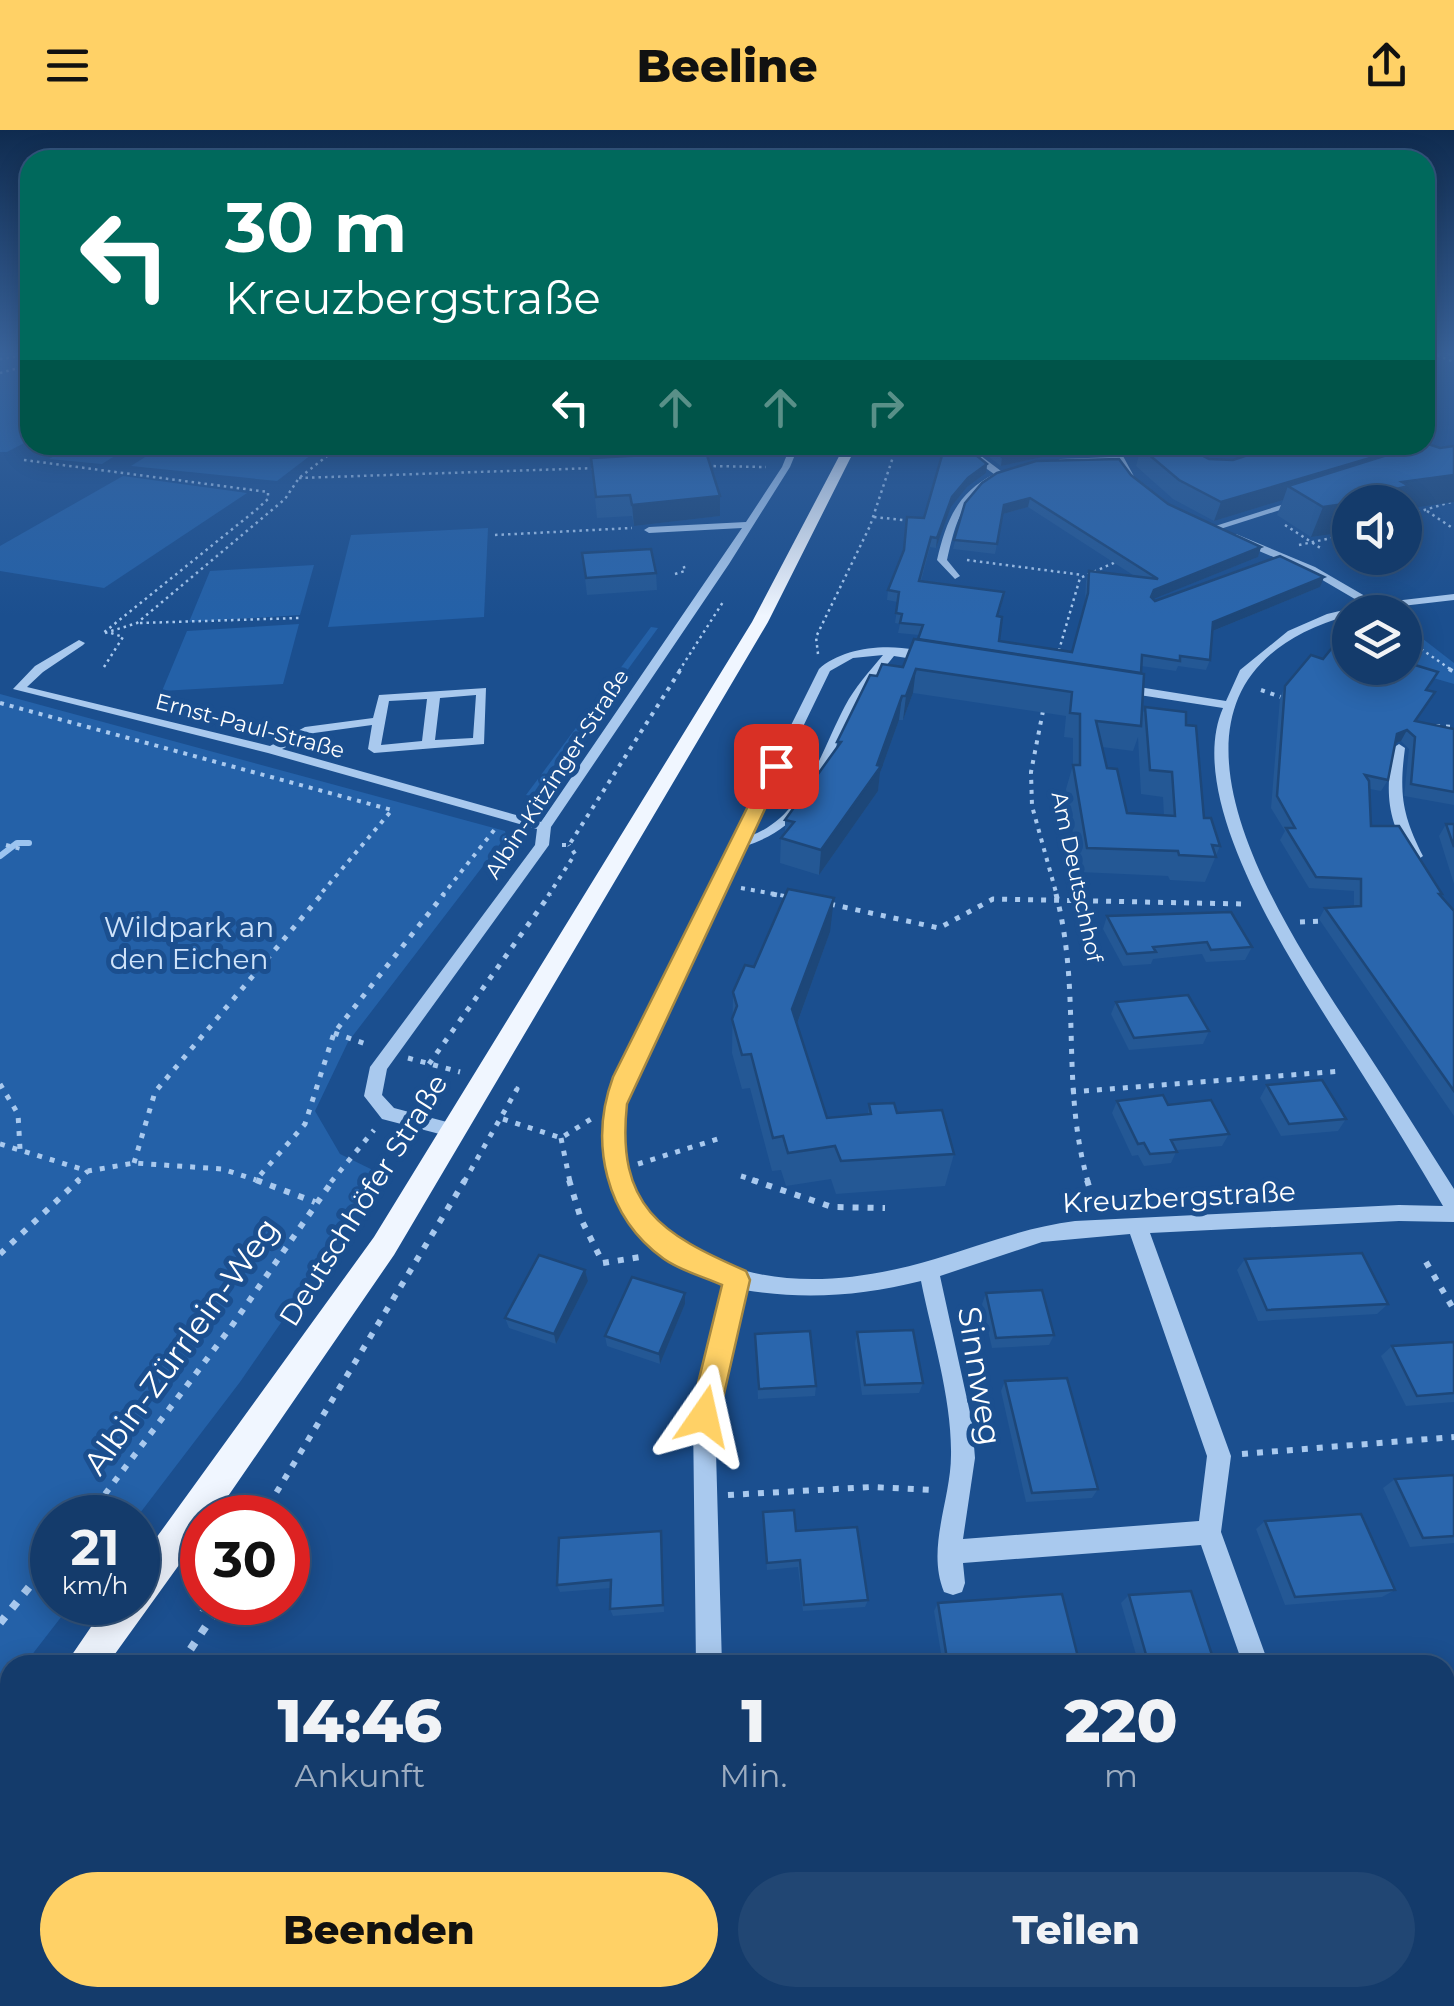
<!DOCTYPE html>
<html lang="de">
<meta charset="utf-8">
<style>
body{margin:0;font-family:Montserrat,sans-serif;background:#214673;color:#f1f3f6;height:100vh;display:flex;flex-direction:column;font-size:38px;white-space:nowrap}
*{box-sizing:border-box;margin:0}
p{font-size:32px;color:#9dadc1}
.icon{flex:none;width:55px;height:55px;fill:none;stroke:currentColor;stroke-width:2;stroke-linecap:round;stroke-linejoin:round}
.map{position:relative;flex:1;overflow:hidden}
.details{position:absolute;left:0px;top:1525px;width:1455px;height:352px;display:flex;flex-direction:column;background:#143b6b;border-radius:30px 30px 0 0;box-shadow:0 5px 25px #0003,0 0 0 2px #33557e}
.details>*{flex:none}
.banner{position:absolute;left:20px;top:20px;width:1415px;height:305px;border-radius:30px;box-shadow:0 5px 25px #0003,0 0 0 2px #33557e;background:#00695c;color:#fff;overflow:hidden}
.buttons{position:absolute;left:1332px;top:355px;display:grid;gap:20px}
.buttons a{display:grid;place-items:center;width:90px;height:90px;border-radius:50%;background:#143b6b;box-shadow:0 5px 25px #0003,0 0 0 2px #33557e;font-size:50px}
.speed{position:absolute;left:30px;top:1365px;display:flex;gap:20px;font-size:50px;font-weight:700;text-align:center}
.speed>*{display:grid;place-content:center;width:130px;height:130px;border-radius:50%;background:#143b6b;box-shadow:0 5px 25px #0003,0 0 0 2px #33557e;line-height:1}
.speed small{font-size:25px;font-weight:400}
.speed .limit{border:15px solid #d22;background:#fff;color:#111}
.pin{position:absolute;display:grid;place-items:center;width:85px;height:85px;color:#fff;margin:-42px;border-radius:20px;box-shadow:0 5px 15px #0006}
.me{position:absolute;width:110px;margin:-55px;rotate:11deg;stroke-linejoin:round;filter:drop-shadow(0 0 8px #0008)}
.turn{display:flex;align-items:center;gap:35px;height:210px;padding:0 40px;font-size:45px}
.turn .icon{width:130px;height:130px;stroke-width:2.5}
.turn b{display:block;font-size:70px;line-height:85px}
.lanes{display:flex;align-items:center;height:95px;padding:0 40px;background:#0003;justify-content:center;gap:50px;direction:ltr}
.lanes .off{opacity:.35}
.eta{display:flex;justify-content:space-evenly;align-items:center;height:170px;text-align:center}
.eta b{font-size:60px;font-weight:800;line-height:70px}
.primary-button{display:flex;gap:20px;margin-top:auto;padding:20px 40px}
.primary-button a{flex:1;height:115px;border-radius:60px;background:#ffd166;color:#111;font-size:40px;font-weight:800;line-height:115px;text-align:center}
.primary-button a+a{background:#214673;color:#f1f3f6}
header{display:flex;justify-content:space-between;align-items:center;height:130px;padding:0 40px;background:#ffd166;color:#111;font-size:45px;font-weight:800}
.map>svg:first-child{display:block}
</style>
<header><svg class="icon" aria-label="menu" viewBox="0 0 24 24"><path d="M4 6h16M4 12h16M4 18h16"/></svg>Beeline<svg class="icon" aria-label="share" viewBox="0 0 24 24"><path d="M12 15V3M7 8l5-5 5 5M5 13v7h14v-7"/></svg></header>
<div class="map">
<svg width="1454" height="1876" viewBox="0 0 1454 1876">
<rect width="100%" height="100%" fill="#1b4f8f"/>
<!-- green -->
<g fill="#2461a8">
<polygon points="0,223 30,223 30,310 7,322 0,322"/>
<polygon points="73,315 132,315 102,334 49,329"/>
<polygon points="164,315 324,315 277,351 131,336"/>
<polygon points="123,346 247,363 104,458 0,441 0,416"/>
<polygon points="488,398 484,487 328,497 351,405"/>
<polygon points="314,435 300,485 189,492 210,441"/>
<polygon points="299,494 283,554 162,561 187,501"/>
<polygon points="1405,495 1454,533 1454,554 1399,538 1405,538"/>
<polygon points="651,497 658,498 535,667 526,665"/>
<polygon points="0,564 505,701 506,706 348,912 315,981 340,1024 383,1045 240,1252 137,1387 52,1388 52,1472 72,1473 24,1535 10,1535 10,1553 0,1566"/>
</g>
<g fill="none" stroke-linecap="round" stroke-linejoin="round">
<!-- stream -->
<polyline stroke="#9cc4f0" stroke-width="6" points="0,726 17,713 29,713"/>
<!-- path-far4 -->
<g stroke="#a9c9ee" stroke-width="2.5" stroke-dasharray="2.5 4" stroke-linecap="butt">
<polyline points="1431,223 1454,232"/>
<polyline points="1449,223 1454,224"/>
<polyline points="0,229 30,225"/>
<polyline points="0,243 30,235"/>
<polyline points="24,330 268,362 268,369 256,380 102,504"/>
<polyline points="707,336 766,337"/>
<polyline points="299,348 596,338"/>
<polyline points="1427,381 1454,399"/>
<polyline points="1405,386 1454,371"/>
<polyline points="874,387 913,391"/>
<polyline points="1285,395 1322,419"/>
<polyline points="495,405 632,398"/>
<polyline points="1299,415 1350,404"/>
<polyline points="967,430 1083,445"/>
<polyline points="675,444 685,441 683,433"/>
<polyline points="140,493 299,488"/>
<polyline points="105,503 137,493 285,369 299,348 341,315"/>
<polyline points="1405,508 1453,541"/>
<polyline points="818,524 816,507 870,396 897,315"/>
<polyline points="1057,527 1080,448 1118,431"/>
<polyline points="104,537 123,507 111,503"/>
<polyline points="679,541 723,472"/>
</g>
<!-- path-far3 -->
<g stroke="#a9c9ee" stroke-width="4" stroke-dasharray="4 6" stroke-linecap="butt">
<polyline points="1449,539 1454,542"/>
<polyline points="1261,560 1284,568"/>
<polyline points="0,573 392,680 319,766"/>
<polyline points="1043,581 1031,642 1032,676 1057,766"/>
<polyline points="1436,596 1454,597"/>
<polyline points="6,715 25,720"/>
<polyline points="562,715 569,715 681,539"/>
<polyline points="741,758 785,766"/>
<polyline points="442,766 495,699"/>
<polyline points="548,766 575,724 569,715"/>
</g>
<!-- path-far2 -->
<g stroke="#a9c9ee" stroke-width="5" stroke-dasharray="5 8" stroke-linecap="butt">
<polyline points="772,764 789,767"/>
<path d="M1056 764C1082 863 1060 954 1088 1052"/>
<polyline points="830,774 939,798 993,769 1244,774"/>
<polyline points="1300,792 1324,791"/>
<polyline points="334,903 369,915"/>
<polyline points="408,928 460,942"/>
<polyline points="429,934 550,764"/>
<polyline points="0,954 18,984 20,1019"/>
<polyline points="1071,962 1342,941"/>
<polyline points="503,989 561,1008 591,989"/>
<polyline points="561,1008 570,1052"/>
<polyline points="0,1014 88,1041 134,1033 222,1039 256,1050"/>
<polyline points="134,1033 155,962 322,764"/>
<polyline points="638,1034 721,1008"/>
<polyline points="741,1046 760,1052"/>
<polyline points="76,1052 88,1041"/>
<polyline points="262,1052 256,1050 305,994 334,903 444,764"/>
<polyline points="331,1052 374,1000"/>
<polyline points="464,1052 517,959 509,956"/>
</g>
<!-- path-far1 -->
<g stroke="#a9c9ee" stroke-width="6" stroke-dasharray="6 9" stroke-linecap="butt">
<polyline points="256,1050 315,1072"/>
<polyline points="569,1050 581,1089 603,1133 646,1126"/>
<polyline points="752,1050 832,1077 885,1078"/>
<polyline points="1087,1050 1095,1076"/>
<polyline points="0,1124 79,1050"/>
<polyline points="1426,1132 1454,1180"/>
<polyline points="1242,1324 1454,1307"/>
<polyline points="728,1365 871,1357 932,1360"/>
<polyline points="87,1388 231,1197 333,1050"/>
<polyline points="261,1388 465,1050"/>
</g>
<!-- path -->
<g stroke="#a9c9ee" stroke-width="8" stroke-dasharray="8 11" stroke-linecap="butt">
<polyline points="201,1477 215,1482"/>
<polyline points="0,1493 52,1429"/>
<polyline points="180,1535 222,1472"/>
<polyline points="1445,1545 1454,1543"/>
<polyline points="0,1767 10,1751"/>
<polyline points="1445,1832 1454,1828"/>
<polyline points="1346,1876 1365,1868"/>
</g>
<!-- minor -->
<g fill="#a9c9ee" fill-rule="evenodd">
<path d="M791 315H799L790 337 729 434 551 697 549 715 387 939 382 965 394 978 462 996 464 1001 462 1006 455 1008 382 989 364 966 370 937 535 715 537 699 268 623 13 559 35 536 79 510 85 513 83 515 43 542 27 557 270 616 305 597 373 588 379 565 486 558 484 614 374 623 368 619 372 595 314 603 282 619 541 692 742 398 649 403 644 400 649 397 746 392 782 337ZM476 565 473 608 435 610 440 568ZM427 569 422 611 381 615 389 571Z"/>
<path d="M974 315H982L981 326 1005 344C962 375 959 377 947 430L960 446 955 449 937 430C946 391 957 363 994 344L973 329Z"/>
<polygon points="1109,315 1117,315 1136,350 1130,350 1119,333 1060,335 1056,332 1060,329 1116,327"/>
<polygon points="1297,370 1305,372 1217,400 1209,398"/>
<path d="M1228 404H1236L1315 437 1377 473 1454 464V470L1350 482V485C1112 551 1283 795 1364 918 1395 965 1424 1012 1454 1059V1092L1399 1091 1150 1103 1231 1326 1221 1402 1269 1535H1243L1201 1415 963 1433 965 1453 962 1462 953 1465 944 1462C926 1418 951 1370 951 1325 952 1269 932 1206 921 1151 861 1166 805 1170 744 1160L720 1252 715 1286 722 1535H696L693 1286 698 1252 725 1154C627 1120 583 1049 616 947L819 539C846 514 906 511 938 528L932 532 894 526C883 540 870 554 861 569 827 628 818 694 745 716L634 947C618 999 616 1057 660 1095 738 1164 841 1157 935 1129 982 1115 1026 1097 1075 1091L1399 1075 1443 1076C1416 1030 1388 984 1359 939 1308 857 1180 676 1223 578L1120 562 1114 558 1120 554 1226 571 1240 540 1288 501 1327 484 1365 475 1307 441 1228 408ZM883 525C869 542 855 557 845 576 821 621 804 687 750 706L830 541 853 528ZM1130 1104 1207 1326 1199 1391 963 1409 975 1328 972 1292 940 1146 1042 1112Z"/>
<path d="M1399 614 1405 618C1399 663 1402 685 1423 726L1416 731 1411 729C1387 689 1385 663 1393 618Z"/>
</g>
<!-- major -->
<g fill="#f0f6ff" fill-rule="evenodd">
<polygon points="845,315 857,315 768,492 394,1125 213,1388 202,1388 202,1403 107,1535 65,1535 108,1472 138,1472 138,1433 374,1107 752,492"/>
<polygon points="10,1615 10,1664 0,1668 0,1620"/>
</g>
</g>
<!-- wall -->
<g fill="#245895" fill-rule="evenodd">
<path d="M939 315H972L971 321 987 334 986 343 967 357 951 377 936 418 930 417 921 451 1002 472 998 487 999 511 1072 522 1085 472 1086 451 1089 441 1136 447 1028 377 1003 384 995 424 953 419 965 373 1131 345 1168 374 1261 417 1258 427 1153 469 1155 471 1320 457 1213 501 1210 530 1206 540 1178 536 1176 541 1141 536V588L1145 577 1186 595 1204 688 1220 716 1205 752 1170 750 1168 746 1079 742 1066 659 1073 635V608L1064 607 1066 586 913 563 903 590H899L880 643 878 661 819 745 780 733 781 708 785 704V690L836 620 837 612 877 546 903 537 918 510 919 505 898 503 900 494 895 493 898 472 887 470 888 460 924 388 943 321 938 320ZM1138 607 1141 664 1163 667 1164 686 1127 683 1107 638 1102 617 1133 621Z"/>
<polygon points="985,315 1102,315 1100,324 1056,324 1001,336 985,324"/>
<polygon points="1454,316 1454,372 1405,379 1350,372 1350,396 1348,397 1346,402 1311,407 1277,385 1283,370 1214,391 1173,369 1136,336 1141,318 1209,329 1233,330"/>
<polygon points="591,328 720,386 634,396 632,386 597,388"/>
<polygon points="582,423 656,443 657,460 587,465"/>
<polygon points="1323,529 1438,542 1428,560 1435,562 1416,591 1454,599 1454,675 1404,666 1409,619 1401,611 1395,613 1388,650 1381,661 1370,659 1371,696 1442,764 1441,766 1454,781 1454,986 1319,789 1325,778 1354,776 1354,761 1309,758 1280,710 1285,701 1271,678 1280,568 1285,556"/>
<polygon points="1446,694 1454,694 1454,754 1439,706"/>
<polygon points="1107,786 1252,817 1245,830 1206,832 1202,824 1153,829 1151,834 1123,836 1103,799"/>
<polygon points="830,802 797,894 827,988 868,985 869,974 897,983 954,1024 945,1056 836,1064 831,1049 786,1056 781,1040 772,1041 750,958 742,959 732,923 733,862 754,837"/>
<polygon points="1116,872 1209,901 1203,914 1129,920 1111,884"/>
<polygon points="1267,955 1346,989 1338,1001 1281,1006 1260,968"/>
<polygon points="1117,971 1168,975 1229,1004 1222,1016 1177,1020 1171,1033 1144,1036 1138,1025 1132,1026 1112,983"/>
<polygon points="1245,1129 1388,1174 1377,1184 1258,1191 1237,1140"/>
<polygon points="585,1140 588,1151 556,1214 509,1198 505,1188"/>
<polygon points="685,1163 685,1174 660,1234 607,1216 605,1206"/>
<polygon points="986,1163 1054,1205 1049,1215 992,1218 982,1174"/>
<polygon points="857,1202 923,1253 919,1263 862,1265 855,1213"/>
<polygon points="755,1204 816,1256 815,1266 758,1269"/>
<polygon points="1454,1212 1454,1272 1406,1276 1381,1226 1392,1216"/>
<polygon points="1005,1251 1098,1359 1092,1368 1026,1372 1001,1261"/>
<polygon points="1454,1345 1454,1413 1410,1417 1383,1358 1395,1349"/>
<polygon points="763,1382 796,1401 868,1470 865,1477 803,1481 798,1437 767,1440"/>
<polygon points="1265,1391 1395,1460 1382,1467 1285,1475 1256,1399"/>
<polygon points="662,1409 664,1482 613,1486 610,1479 611,1458 560,1462 557,1455"/>
<polygon points="1129,1465 1214,1535 1139,1535 1121,1473"/>
<polygon points="938,1473 1080,1535 943,1535 934,1481"/>
</g>
<!-- shaded-wall -->
<g fill="#1d4779">
<polygon points="1058,316 1056,324 1001,336 1002,327"/>
<polygon points="1404,318 1396,336 1288,356 1283,370 1214,391 1221,372"/>
<polygon points="987,334 986,343 967,357 951,377 936,418 937,408 952,367 968,348"/>
<polygon points="1454,345 1454,372 1405,379 1405,372 1351,372 1353,369 1402,352"/>
<polygon points="720,366 720,386 634,396 632,375"/>
<polygon points="1030,368 1028,377 1003,384 1004,375"/>
<polygon points="1350,373 1350,396 1348,397 1346,402 1311,407 1323,377"/>
<polygon points="1261,417 1258,427 1151,470 1154,460"/>
<polygon points="1324,447 1320,457 1210,502 1213,492"/>
<polygon points="916,539 913,563 903,590 906,566"/>
<polygon points="902,566 899,590 880,643 878,661 819,745 821,720 877,635"/>
<polygon points="1407,600 1401,611 1391,615 1397,604"/>
<polygon points="834,768 830,802 790,913 792,879"/>
<polygon points="585,1140 588,1151 556,1214 554,1204"/>
<polygon points="685,1163 685,1174 660,1234 659,1224"/>
</g>
<!-- building -->
<g fill="#2a66ad" stroke="#1d4779" stroke-width="2.5">
<polygon points="1425,313 1440,318 1454,316 1454,345 1402,352 1409,356 1353,369 1358,372 1323,377 1288,356 1419,315 1425,315"/>
<polygon points="945,315 972,315 971,321 987,334 968,348 952,367 937,408 931,407 919,451 1004,462 997,486 1002,487 999,511 1072,522 1088,463 1089,441 1158,449 1030,368 1004,375 997,414 954,410 965,373 982,353 997,343 1036,331 1119,329 1131,345 1168,374 1261,417 1154,460 1151,467 1155,471 1280,426 1324,447 1213,492 1210,530 1180,526 1180,531 1142,525 1141,543 918,509 923,495 900,493 902,484 896,483 899,462 888,460 904,420 907,387 924,388"/>
<polygon points="986,315 1085,315 1058,316 1002,327"/>
<polygon points="1183,315 1209,329 1233,330 1278,315 1394,315 1404,318 1221,372 1179,350 1141,318"/>
<polygon points="706,322 720,366 632,375 630,365 596,367 591,328"/>
<polygon points="651,419 656,443 586,448 582,423"/>
<polygon points="914,509 1144,544 1141,596 1096,591 1107,638 1117,639 1127,683 1175,686 1172,642 1150,640 1145,577 1186,582 1186,595 1196,596 1204,688 1211,688 1220,716 1212,715 1216,727 1179,725 1178,721 1087,718 1073,635 1080,635 1080,584 1070,583 1072,562 916,539 906,566 902,566 877,635 881,636 821,720 781,708 794,692 785,690 841,612 837,612 870,545 877,546 882,534 903,537"/>
<polygon points="1336,513 1350,517 1350,538 1405,538 1405,532 1438,542 1426,560 1435,562 1415,591 1454,599 1454,662 1411,654 1415,607 1407,600 1397,604 1388,650 1365,645 1369,651 1371,696 1399,696 1442,764 1439,764 1454,781 1454,961 1325,778 1361,776 1361,749 1316,747 1286,698 1295,698 1277,666 1285,556 1311,525 1323,529"/>
<polygon points="1446,694 1454,694 1454,717"/>
<polygon points="788,759 834,768 792,879 827,988 871,984 869,974 894,973 897,983 942,980 954,1024 841,1031 835,1016 788,1023 783,1006 773,1008 751,924 742,925 732,889 737,876 733,862 745,835 754,837"/>
<polygon points="1231,782 1252,817 1211,820 1207,812 1153,817 1156,822 1127,824 1107,786"/>
<polygon points="1188,865 1209,901 1134,908 1116,872"/>
<polygon points="1322,950 1346,989 1289,994 1267,955"/>
<polygon points="1163,965 1168,975 1211,970 1229,1004 1171,1010 1177,1022 1150,1024 1144,1013 1138,1014 1117,971"/>
<polygon points="1362,1123 1388,1174 1267,1180 1245,1129"/>
<polygon points="539,1125 585,1140 554,1204 505,1188"/>
<polygon points="632,1147 685,1163 659,1224 605,1206"/>
<polygon points="1042,1160 1054,1205 996,1208 986,1163"/>
<polygon points="913,1200 923,1253 865,1255 857,1202"/>
<polygon points="810,1201 816,1256 759,1259 755,1204"/>
<polygon points="1454,1212 1454,1263 1417,1266 1392,1216"/>
<polygon points="1067,1248 1098,1359 1032,1363 1005,1251"/>
<polygon points="1454,1345 1454,1406 1423,1408 1395,1349"/>
<polygon points="794,1380 796,1401 857,1397 868,1470 804,1475 800,1430 767,1433 763,1382"/>
<polygon points="1361,1384 1395,1460 1295,1467 1265,1391"/>
<polygon points="661,1401 663,1475 610,1479 611,1450 557,1455 559,1408"/>
<polygon points="1191,1461 1215,1534 1149,1535 1129,1465"/>
<polygon points="1062,1464 1080,1535 948,1535 938,1473"/>
</g>
<!-- sky -->
<linearGradient id="sky" x2="0" y2="1"><stop stop-color="#0f2b4f"/><stop offset="0.46" stop-color="#39639b"/><stop offset="1" stop-color="#39639b" stop-opacity="0"/></linearGradient>
<rect width="1454" height="486" fill="url(#sky)"/>
<!-- route -->
<path fill="#ffd166" stroke="#a68842" stroke-width="2.5" d="M776 631 785 636 627 974C616 1077 661 1104 746 1141L750 1150 719 1286 715 1296 704 1300 694 1296 690 1286 722 1155C704 1147 681 1141 664 1129 605 1087 589 1012 613 947L768 636Z"/>
<g text-anchor="middle" dominant-baseline="central" stroke-width="10" stroke-linejoin="round" paint-order="stroke">
<!-- far-street labels -->
<g font-size="22" fill="#fff" stroke="#1b4f8f">
<text transform="translate(250 596) rotate(15)">Ernst-Paul-Straße</text>
<text transform="translate(557 644) rotate(-57)">Albin-Kitzinger-Straße</text>
<text transform="translate(1077 747) rotate(78)">Am Deutschhof</text>
</g>
<!-- park labels -->
<g font-size="28" fill="#cfe3fa" stroke="#1b4f8f">
<text x="189" y="797">Wildpark an<tspan x="189" dy="32">den Eichen</tspan></text>
</g>
<!-- street labels -->
<g font-size="28" fill="#fff" stroke="#1b4f8f">
<text transform="translate(1179 1067) rotate(-3)">Kreuzbergstraße</text>
<text transform="translate(363 1070) rotate(-58)">Deutschhöfer Straße</text>
</g>
<!-- near-street labels -->
<g font-size="32" fill="#fff" stroke="#1b4f8f">
<text transform="translate(181 1216) rotate(-54)">Albin-Zürrlein-Weg</text>
<text transform="translate(980 1246) rotate(81)">Sinnweg</text>
</g>
</g>
</svg>
<div class="buttons">
<a><svg class="icon" aria-label="sound" viewBox="0 0 24 24"><path d="M4 9h4l5-4v14l-5-4H4zM17 9q2 3 0 6"/></svg></a>
<a><svg class="icon" aria-label="layers" viewBox="0 0 24 24"><path d="M12 4l9 5-9 5-9-5zM3 14l9 5 9-5"/></svg></a>
</div>
<div class="speed"><div>21<small>km/h</small></div><div class="limit">30</div></div>
<div class="pin" style="left:776px;top:636px;background:#d93025"><svg class="icon" aria-label="arrive" viewBox="0 0 24 24"><path d="M6 21V4h12l-3 4 3 4H6"/></svg></div>
<svg class="me" style="left:704px;top:1286px" viewBox="-20 -20 40 40"><path d="M0-17L14 15 0 8-14 15z" fill="#ffd166" stroke="#fff" stroke-width="4"/></svg>
<div class="banner">
<div class="turn"><svg class="icon" aria-label="left" viewBox="0 0 24 24"><path d="M17 20v-9H6M10 6l-5 5 5 5"/></svg><div><b>30 m</b>Kreuzbergstraße</div></div>
<div class="lanes"><svg class="icon" aria-label="left" viewBox="0 0 24 24"><path d="M17 20v-9H6M10 6l-5 5 5 5"/></svg><svg class="icon off" aria-label="ahead" viewBox="0 0 24 24"><path d="M12 20V5M6 11l6-6 6 6"/></svg><svg class="icon off" aria-label="ahead" viewBox="0 0 24 24"><path d="M12 20V5M6 11l6-6 6 6"/></svg><svg class="icon off" aria-label="right" viewBox="0 0 24 24"><path d="M7 20v-9h11M14 6l5 5-5 5"/></svg></div>
</div>
<section class="details">
<div class="eta">
<div><b>14:46</b><p>Ankunft</p></div>
<div><b>1</b><p>Min.</p></div>
<div><b>220</b><p>m</p></div>
</div>
<div class="primary-button"><a>Beenden</a><a>Teilen</a></div>
</section>
</div>
